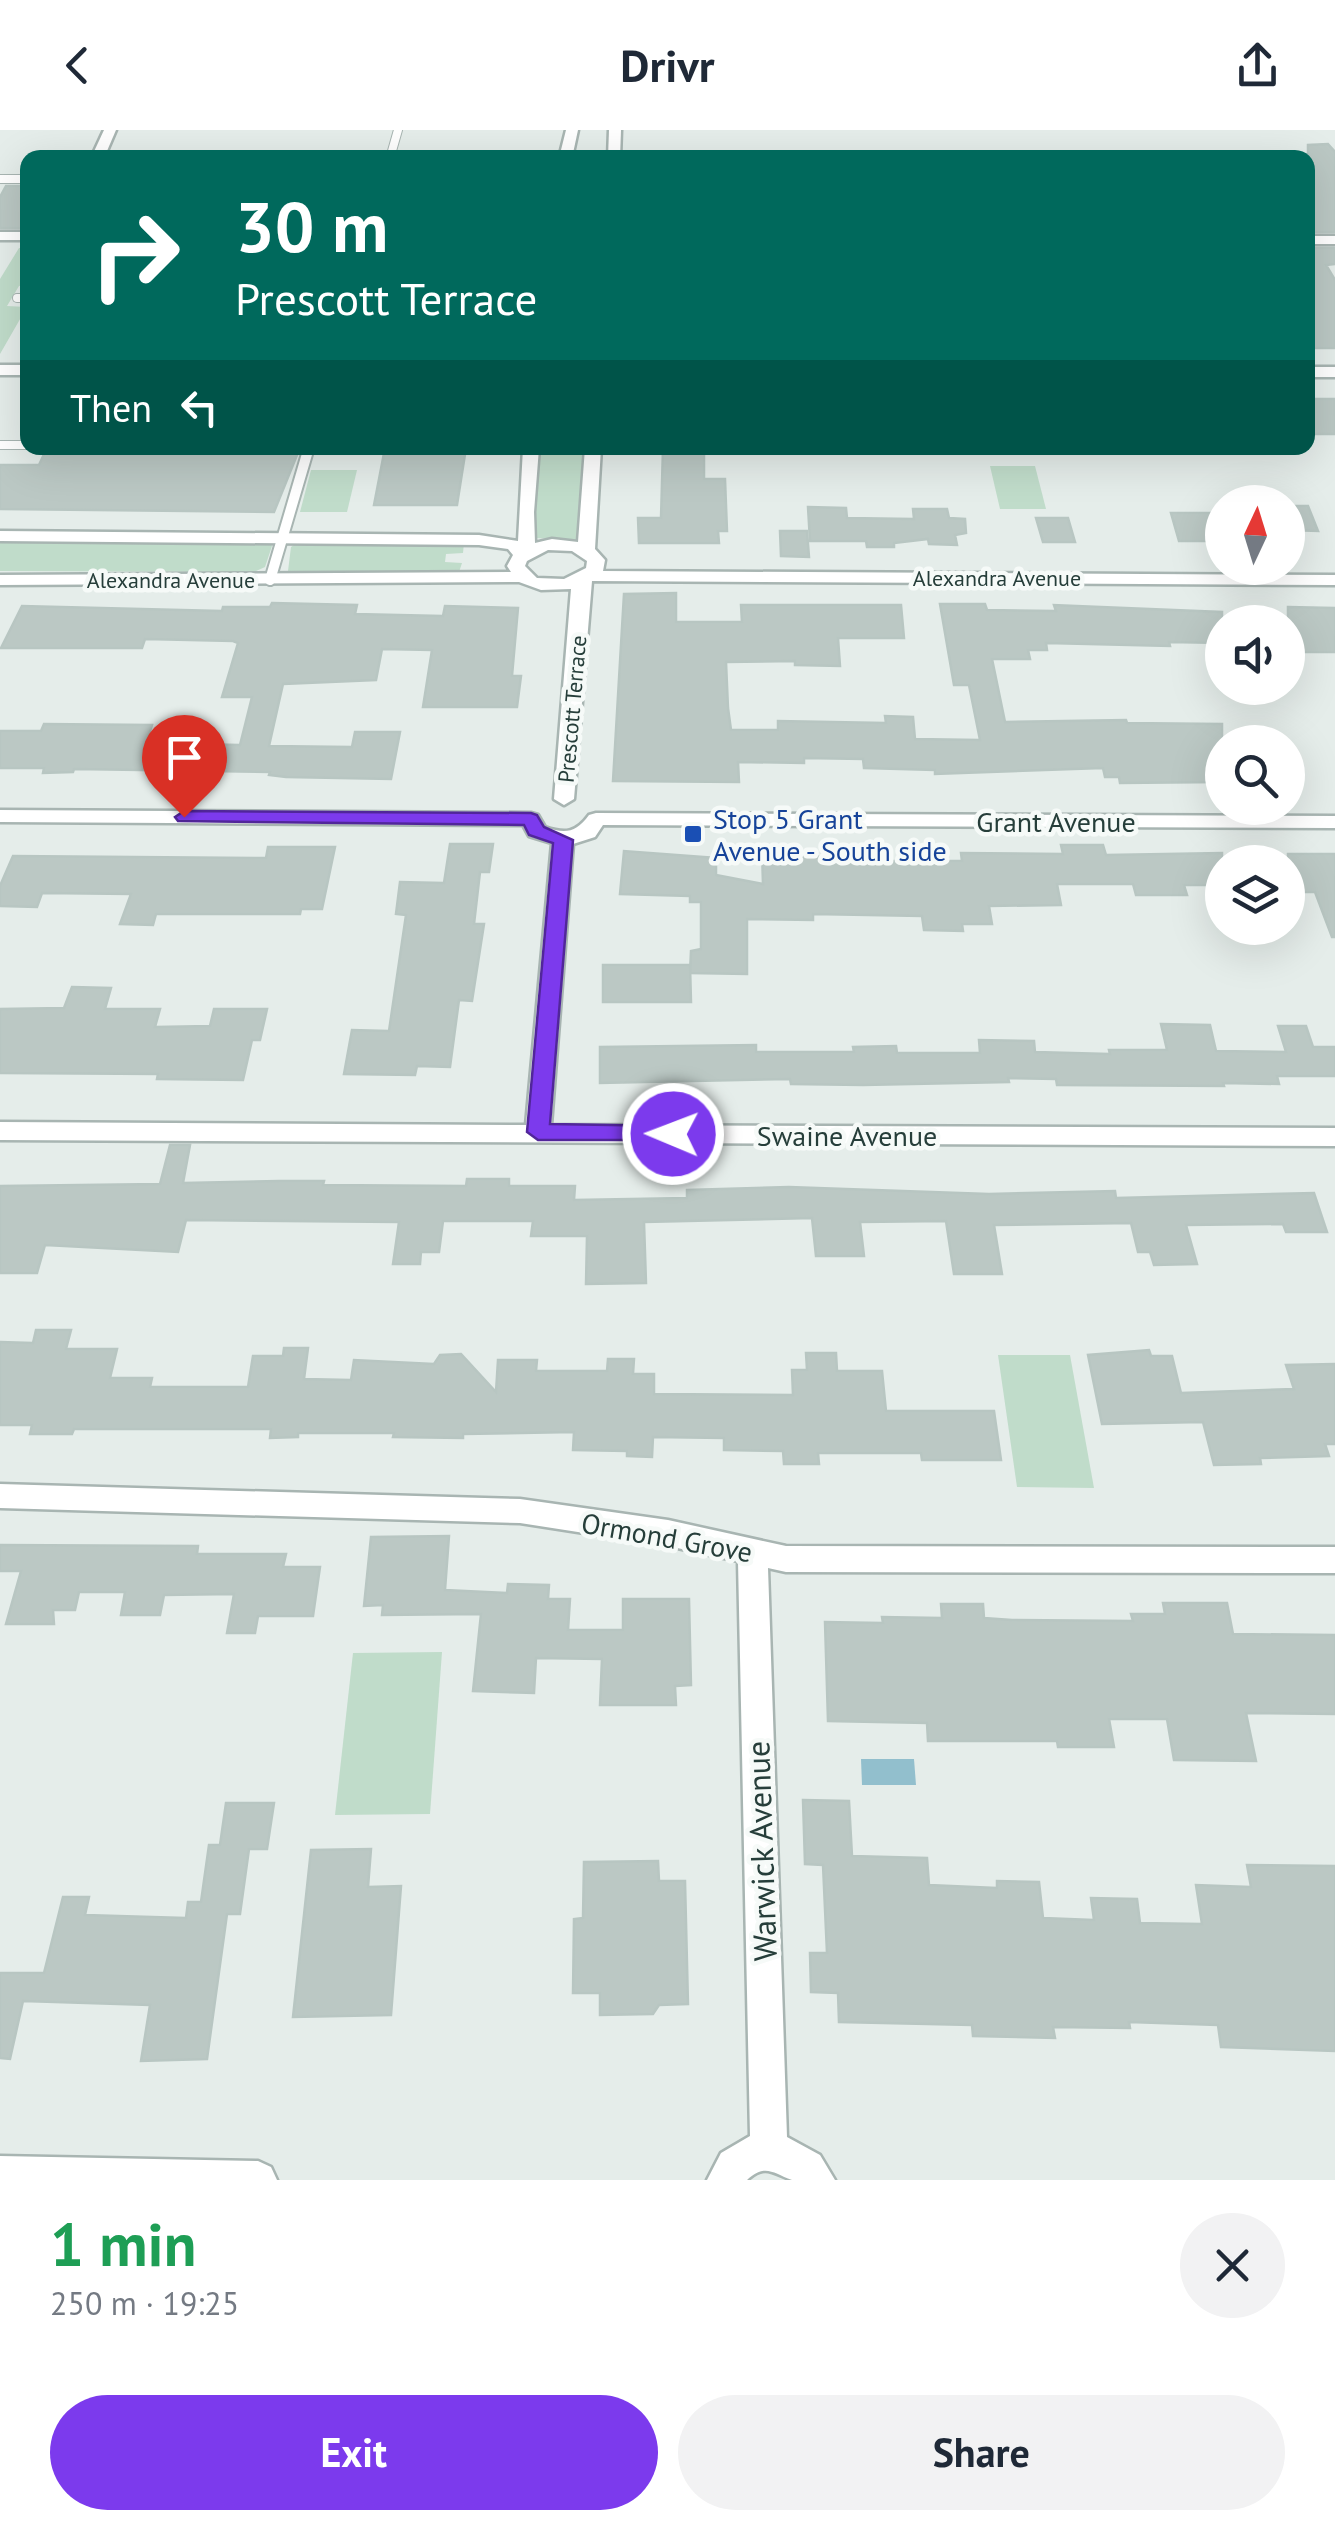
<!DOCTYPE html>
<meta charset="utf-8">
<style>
body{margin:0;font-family:"PT Sans",sans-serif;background:#f2f2f3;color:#1f2937;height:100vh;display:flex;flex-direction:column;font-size:38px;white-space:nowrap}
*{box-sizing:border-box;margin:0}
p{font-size:32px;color:#747a83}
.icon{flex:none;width:55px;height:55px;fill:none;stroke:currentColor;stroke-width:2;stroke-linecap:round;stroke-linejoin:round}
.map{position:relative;height:2050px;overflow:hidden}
.drawer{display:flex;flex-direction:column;background:#fff;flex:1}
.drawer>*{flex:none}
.top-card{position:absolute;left:20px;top:20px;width:1295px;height:305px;border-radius:20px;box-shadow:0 10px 40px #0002;background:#00695c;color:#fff;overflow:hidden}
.needle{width:65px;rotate:4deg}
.tools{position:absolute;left:1205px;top:355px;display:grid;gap:20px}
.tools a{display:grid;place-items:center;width:100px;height:100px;border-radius:50%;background:#fff;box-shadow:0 10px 40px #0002;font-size:50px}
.pin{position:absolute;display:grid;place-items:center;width:85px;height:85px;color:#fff;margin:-102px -42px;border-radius:50% 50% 50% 0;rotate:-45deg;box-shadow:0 0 10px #0007}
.pin .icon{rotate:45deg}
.me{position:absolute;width:110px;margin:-55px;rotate:271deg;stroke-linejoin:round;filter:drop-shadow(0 0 8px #0008)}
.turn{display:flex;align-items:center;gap:35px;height:210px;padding:0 50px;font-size:45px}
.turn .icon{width:130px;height:130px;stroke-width:2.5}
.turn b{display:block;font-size:70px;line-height:85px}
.then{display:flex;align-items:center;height:95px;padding:0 50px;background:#0003;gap:20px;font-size:38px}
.round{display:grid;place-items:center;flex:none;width:105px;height:105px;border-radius:52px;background:#f2f2f3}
.head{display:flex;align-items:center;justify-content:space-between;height:170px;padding:0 50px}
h1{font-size:60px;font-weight:700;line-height:75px;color:#1e9e55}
.cta{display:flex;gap:20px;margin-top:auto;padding:20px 50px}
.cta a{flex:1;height:115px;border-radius:60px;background:#7c3aed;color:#fff;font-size:40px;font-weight:700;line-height:115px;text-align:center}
.cta a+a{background:#f2f2f3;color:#1f2937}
header{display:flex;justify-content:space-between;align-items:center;height:130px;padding:0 50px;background:#fff;font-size:45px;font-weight:700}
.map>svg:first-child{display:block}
</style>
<header><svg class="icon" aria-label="back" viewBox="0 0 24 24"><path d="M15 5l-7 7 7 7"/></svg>Drivr<svg class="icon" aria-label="share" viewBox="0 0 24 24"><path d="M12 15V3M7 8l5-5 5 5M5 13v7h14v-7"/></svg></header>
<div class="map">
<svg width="1335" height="2050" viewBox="0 0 1335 2050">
<rect width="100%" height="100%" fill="#e5edea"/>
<!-- green -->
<g fill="#c0dcca">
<polygon points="19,118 27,118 27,155 19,156 7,176 27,177 0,224 0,149"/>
<polygon points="536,318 584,318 579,410 533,408"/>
<polygon points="990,336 1035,336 1046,379 1000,379"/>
<polygon points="311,340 357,340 347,382 300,382"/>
<polygon points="0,411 268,412 272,416 265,437 254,442 0,441"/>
<polygon points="297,413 464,413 463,423 446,424 445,432 462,433 459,442 288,441 291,417"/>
<polygon points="998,1225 1070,1225 1094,1358 1017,1357"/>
<polygon points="442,1522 430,1684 335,1685 353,1523"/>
</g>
<!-- water -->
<polygon fill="#92bfcd" points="861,1629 914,1629 916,1655 862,1655"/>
<!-- building -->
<g fill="#bbc8c4" stroke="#b8c6c2" stroke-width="2.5">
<polygon points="1328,14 1335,22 1335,102 1308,102 1308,15"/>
<polygon points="6,56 28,56 28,98 0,98 0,67"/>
<polygon points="1308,118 1335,118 1335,134 1326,135 1335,150 1335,218 1308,218"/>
<rect x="1308" y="269" width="27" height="35"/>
<polygon points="385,318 466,318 457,375 374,375"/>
<polygon points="663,318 704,318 704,349 725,349 727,401 718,401 719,413 639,413 638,388 661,388"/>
<polygon points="46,320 299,320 274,382 0,379 0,335 39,335"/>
<polygon points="1288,376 1308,376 1318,401 1288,400"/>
<polygon points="808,377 846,378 847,388 914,389 913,379 947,379 949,388 965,389 966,403 955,405 957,415 929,414 928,409 894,413 894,417 867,417 866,411 810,411"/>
<polygon points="1171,383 1222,383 1222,411 1179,411"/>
<polygon points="1036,388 1068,388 1075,412 1043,412"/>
<polygon points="780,401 807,401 809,427 781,426"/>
<polygon points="676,463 676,492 742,492 741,475 901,475 904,508 838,508 840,536 795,535 795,531 726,532 728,578 731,600 778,600 778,591 886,593 885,586 913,587 915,609 980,610 969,555 954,555 940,474 985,474 987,480 1056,481 1054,475 1222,482 1222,513 1169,512 1170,516 1046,513 1047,520 1028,520 1030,529 992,529 1005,592 1126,590 1127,593 1222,594 1222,652 1120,653 1119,647 1105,647 1103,638 935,644 935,640 864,638 863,629 804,628 804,633 738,632 739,652 613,651 624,464"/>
<polygon points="272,473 357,475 355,484 443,486 445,476 518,478 512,546 521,546 517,577 423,577 432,520 382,519 376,550 283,554 269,616 352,617 355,602 400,602 391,649 286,647 269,645 270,642 74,639 73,642 43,643 44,638 0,638 0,601 41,601 44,594 152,595 146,613 240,615 252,567 222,567 238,513 233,511 145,509 142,518 1,518 22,476 222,481 223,477 270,477"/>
<polygon points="1288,477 1335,478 1335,522 1288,522"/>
<polygon points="450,714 493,714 489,742 480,742 474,794 484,794 472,871 459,870 450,937 417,936 415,945 344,944 352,900 389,901 406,785 396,784 400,752 444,753"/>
<polygon points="1061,715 1103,715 1106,725 1222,723 1222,755 1184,755 1187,765 1136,765 1133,754 1057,754 1061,775 989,776 992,794 962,794 963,801 924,800 922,786 813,784 813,790 747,789 747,844 690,843 691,821 701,819 701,772 690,772 690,766 620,764 624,721 716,728 716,745 763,754 762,722 812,722 812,726 881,731 962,731 961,723 1063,724"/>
<polygon points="268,717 335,717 322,779 301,779 300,784 156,784 153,795 120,794 131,764 42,763 37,777 0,776 0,756 13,726 266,728"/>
<polygon points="1288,724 1335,724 1335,807 1332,807 1315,762 1288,762"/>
<polygon points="603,835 690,835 691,872 603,872"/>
<polygon points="72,857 111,858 105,879 160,879 155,897 210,896 214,879 267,879 260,910 252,910 243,950 157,949 158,944 0,943 0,879 64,878"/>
<polygon points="1161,894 1210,895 1216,921 1286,922 1278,896 1306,896 1313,917 1335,917 1335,946 1277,946 1279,954 1223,953 1224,956 1057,955 1056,949 1008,948 1009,952 863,955 791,954 790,949 600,953 600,917 756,915 756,922 854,922 853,917 896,916 897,923 980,923 979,910 1034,911 1035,922 1110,924 1109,920 1167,920"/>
<polygon points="170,1015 190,1015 183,1053 279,1051 324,1051 323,1055 466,1056 467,1049 509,1049 509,1056 575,1056 574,1070 687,1068 687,1060 789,1057 989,1064 1115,1061 1116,1068 1314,1063 1327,1102 1286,1102 1283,1094 1186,1095 1197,1134 1154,1135 1150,1122 1138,1122 1131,1093 994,1095 1002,1144 954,1144 946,1091 860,1092 864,1126 816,1126 812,1088 644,1092 646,1153 586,1154 587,1106 531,1106 533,1091 443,1091 439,1122 421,1122 420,1134 393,1134 399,1092 186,1090 178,1122 45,1115 37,1143 0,1143 0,1056 160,1054"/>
<polygon points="36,1200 71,1200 66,1219 117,1219 110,1248 152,1248 150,1257 248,1257 253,1226 283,1226 284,1218 308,1218 304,1249 351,1250 354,1230 434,1234 440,1225 461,1224 496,1262 498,1230 537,1230 536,1241 607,1241 608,1229 634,1229 633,1244 654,1244 654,1264 793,1265 792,1240 807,1240 806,1223 836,1223 837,1241 882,1241 886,1281 994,1281 1001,1330 922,1330 921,1323 818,1323 819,1334 784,1334 783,1321 724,1320 724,1308 653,1307 652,1327 627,1326 627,1321 573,1320 574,1302 463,1304 463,1308 393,1307 394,1303 298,1303 298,1307 270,1308 271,1299 74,1299 72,1304 30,1304 32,1295 0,1295 0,1212 33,1213"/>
<polygon points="1149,1220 1151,1226 1172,1226 1181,1263 1294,1259 1286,1235 1335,1234 1335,1314 1325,1314 1329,1326 1260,1328 1261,1334 1214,1335 1203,1292 1102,1294 1088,1225"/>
<polygon points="449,1406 445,1460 507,1463 508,1454 549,1455 548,1469 570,1469 568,1500 623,1500 623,1469 689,1469 691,1555 675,1556 676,1575 600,1575 602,1529 536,1528 534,1563 473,1561 481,1484 382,1485 383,1475 364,1476 371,1407"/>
<polygon points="0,1415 198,1416 197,1424 286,1424 283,1437 320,1437 313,1486 258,1486 255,1503 227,1503 234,1464 164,1465 160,1485 121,1485 125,1462 79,1462 75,1480 53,1480 54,1494 6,1494 21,1441 0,1441"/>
<polygon points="1163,1473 1227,1473 1233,1504 1335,1505 1335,1584 1246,1583 1256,1631 1174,1630 1167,1589 1109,1589 1114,1617 1058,1617 1057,1611 928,1611 927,1593 828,1591 825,1492 883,1493 882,1487 942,1488 941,1474 983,1474 984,1488 1012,1490 1133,1491 1131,1484 1165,1484"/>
<polygon points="803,1670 849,1671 852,1726 927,1728 929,1755 997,1758 997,1751 1039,1752 1043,1788 1094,1790 1091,1768 1137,1769 1140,1793 1202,1794 1196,1755 1251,1757 1247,1735 1335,1736 1335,1921 1221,1917 1218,1895 1129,1892 1130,1898 1053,1897 1055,1908 973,1906 972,1895 839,1892 838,1863 811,1862 810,1823 827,1823 823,1735 805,1734"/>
<polygon points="226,1673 274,1673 267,1719 249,1719 240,1784 227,1784 207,1929 141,1931 150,1875 23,1871 10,1929 0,1928 0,1843 44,1843 63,1767 89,1767 85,1785 186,1788 188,1772 201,1772 209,1715 220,1715"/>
<polygon points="371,1719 368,1757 401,1756 391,1885 293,1887 311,1720"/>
<polygon points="658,1731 659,1751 685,1751 688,1874 659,1875 653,1884 600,1885 600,1863 573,1863 574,1789 583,1788 584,1732"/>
</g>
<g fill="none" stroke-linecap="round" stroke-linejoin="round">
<!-- lane-far1 casing -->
<g stroke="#a8b5b2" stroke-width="10">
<g id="lane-far1">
<polyline points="390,28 398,0"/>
<polyline points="0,49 28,49"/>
<polyline points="17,168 28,168"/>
<polyline points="0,315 28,315"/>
<polyline points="306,327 309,318"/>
</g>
</g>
<!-- lane casing -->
<g stroke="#a8b5b2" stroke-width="14">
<polyline id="lane" points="270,450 307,324"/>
</g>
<!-- street casing -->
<g stroke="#a8b5b2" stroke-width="5">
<g id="street">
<polygon points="104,0 116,0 104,28 91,28"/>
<polygon points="566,0 578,0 572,28 559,28"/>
<polygon points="609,0 621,0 620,28 608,28"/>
<rect x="0" y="102" width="28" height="8"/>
<rect x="1308" y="106" width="27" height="8"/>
<rect x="0" y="235" width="28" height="10"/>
<rect x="1308" y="237" width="27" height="10"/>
<path d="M523 318H539L534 382 535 413 552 409 578 412 585 318H601L595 419 605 430 603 441 1335 445V455L592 451 574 669 564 675 554 669 571 459 541 460 519 452 0 455V445L511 442 507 436 513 425 508 419 479 415 0 411V401L479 405 518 411ZM548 420 572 421 587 431 586 438 564 449 537 448 525 436 527 431Z"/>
<path d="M0 680 531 683 538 685 545 697C565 704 576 703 589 685L596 683 1335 686V698L603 695 595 707 573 714 551 995 1335 998V1016L0 1010V992L526 995 552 713 529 706 523 695 0 692Z"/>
<path d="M0 1354 520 1369 668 1390 786 1416 1335 1417V1443L786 1442 768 1438 787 2007 820 2025 835 2050C823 2050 803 2050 792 2050 773 2043 765 2033 747 2050H707L721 2023 750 2006 738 1431 668 1416 520 1393 0 1378Z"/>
<polygon points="0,2026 258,2031 271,2037 277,2050 0,2050"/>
</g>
</g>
<!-- lane-far1 -->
<use href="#lane-far1" stroke="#fff" stroke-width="8"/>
<!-- lane -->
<use href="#lane" stroke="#fff" stroke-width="10"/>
<!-- street -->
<use href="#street" fill="#fff" fill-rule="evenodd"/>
</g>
<!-- route -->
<polygon fill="#7c3aed" stroke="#51269a" stroke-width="2.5" points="184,681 531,683 537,685 544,697 573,710 550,994 673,996 684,1004 681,1010 538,1010 527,1002 553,713 529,705 524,695 178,691 175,687"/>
<!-- markers -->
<rect fill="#1a4fb4" stroke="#f6faf8" stroke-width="4" x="683" y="694" width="20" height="20" rx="5"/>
<g text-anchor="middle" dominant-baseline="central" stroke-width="9" stroke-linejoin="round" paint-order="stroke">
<!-- far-street labels -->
<g font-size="22" fill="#263e3a" stroke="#f6faf8">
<text x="997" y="448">Alexandra Avenue</text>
<text x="171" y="450">Alexandra Avenue</text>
<text transform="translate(572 579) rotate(-85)">Prescott Terrace</text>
</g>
<!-- transit labels -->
<g font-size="28" fill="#164399" stroke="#f6faf8" text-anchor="start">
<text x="713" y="688">Stop 5 Grant<tspan x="713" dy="32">Avenue - South side</tspan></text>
</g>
<!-- street labels -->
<g font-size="28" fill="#263e3a" stroke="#f6faf8">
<text x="1056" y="691">Grant Avenue</text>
<text x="847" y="1005">Swaine Avenue</text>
<text transform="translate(667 1407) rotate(10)">Ormond Grove</text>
</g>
<!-- near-street labels -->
<g font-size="32" fill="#263e3a" stroke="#f6faf8">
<text transform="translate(761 1721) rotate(-92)">Warwick Avenue</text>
</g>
</g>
</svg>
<div class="tools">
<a><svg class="needle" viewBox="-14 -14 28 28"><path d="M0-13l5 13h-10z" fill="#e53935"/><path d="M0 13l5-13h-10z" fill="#747a83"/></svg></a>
<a><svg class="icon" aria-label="sound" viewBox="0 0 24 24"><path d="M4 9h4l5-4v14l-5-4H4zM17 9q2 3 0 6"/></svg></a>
<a><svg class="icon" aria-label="search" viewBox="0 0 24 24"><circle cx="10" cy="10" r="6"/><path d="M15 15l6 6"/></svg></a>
<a><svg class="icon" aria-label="layers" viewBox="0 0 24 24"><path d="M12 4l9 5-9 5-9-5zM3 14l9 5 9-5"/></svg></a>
</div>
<div class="pin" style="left:184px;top:687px;background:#d93025"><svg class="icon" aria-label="arrive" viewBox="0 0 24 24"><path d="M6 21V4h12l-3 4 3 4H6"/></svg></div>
<svg class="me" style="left:673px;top:1004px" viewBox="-20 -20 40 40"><circle r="17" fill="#7c3aed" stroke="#fff" stroke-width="3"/><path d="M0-11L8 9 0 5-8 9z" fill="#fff"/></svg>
<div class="top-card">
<div class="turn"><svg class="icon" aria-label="right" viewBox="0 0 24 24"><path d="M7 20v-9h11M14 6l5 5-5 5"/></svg><div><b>30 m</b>Prescott Terrace</div></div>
<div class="then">Then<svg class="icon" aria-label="left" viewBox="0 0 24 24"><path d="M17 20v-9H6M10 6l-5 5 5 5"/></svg></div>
</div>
</div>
<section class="drawer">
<div class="head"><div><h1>1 min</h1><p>250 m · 19:25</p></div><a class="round"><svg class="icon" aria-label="close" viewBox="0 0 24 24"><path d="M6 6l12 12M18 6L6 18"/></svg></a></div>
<div class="cta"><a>Exit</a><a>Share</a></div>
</section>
